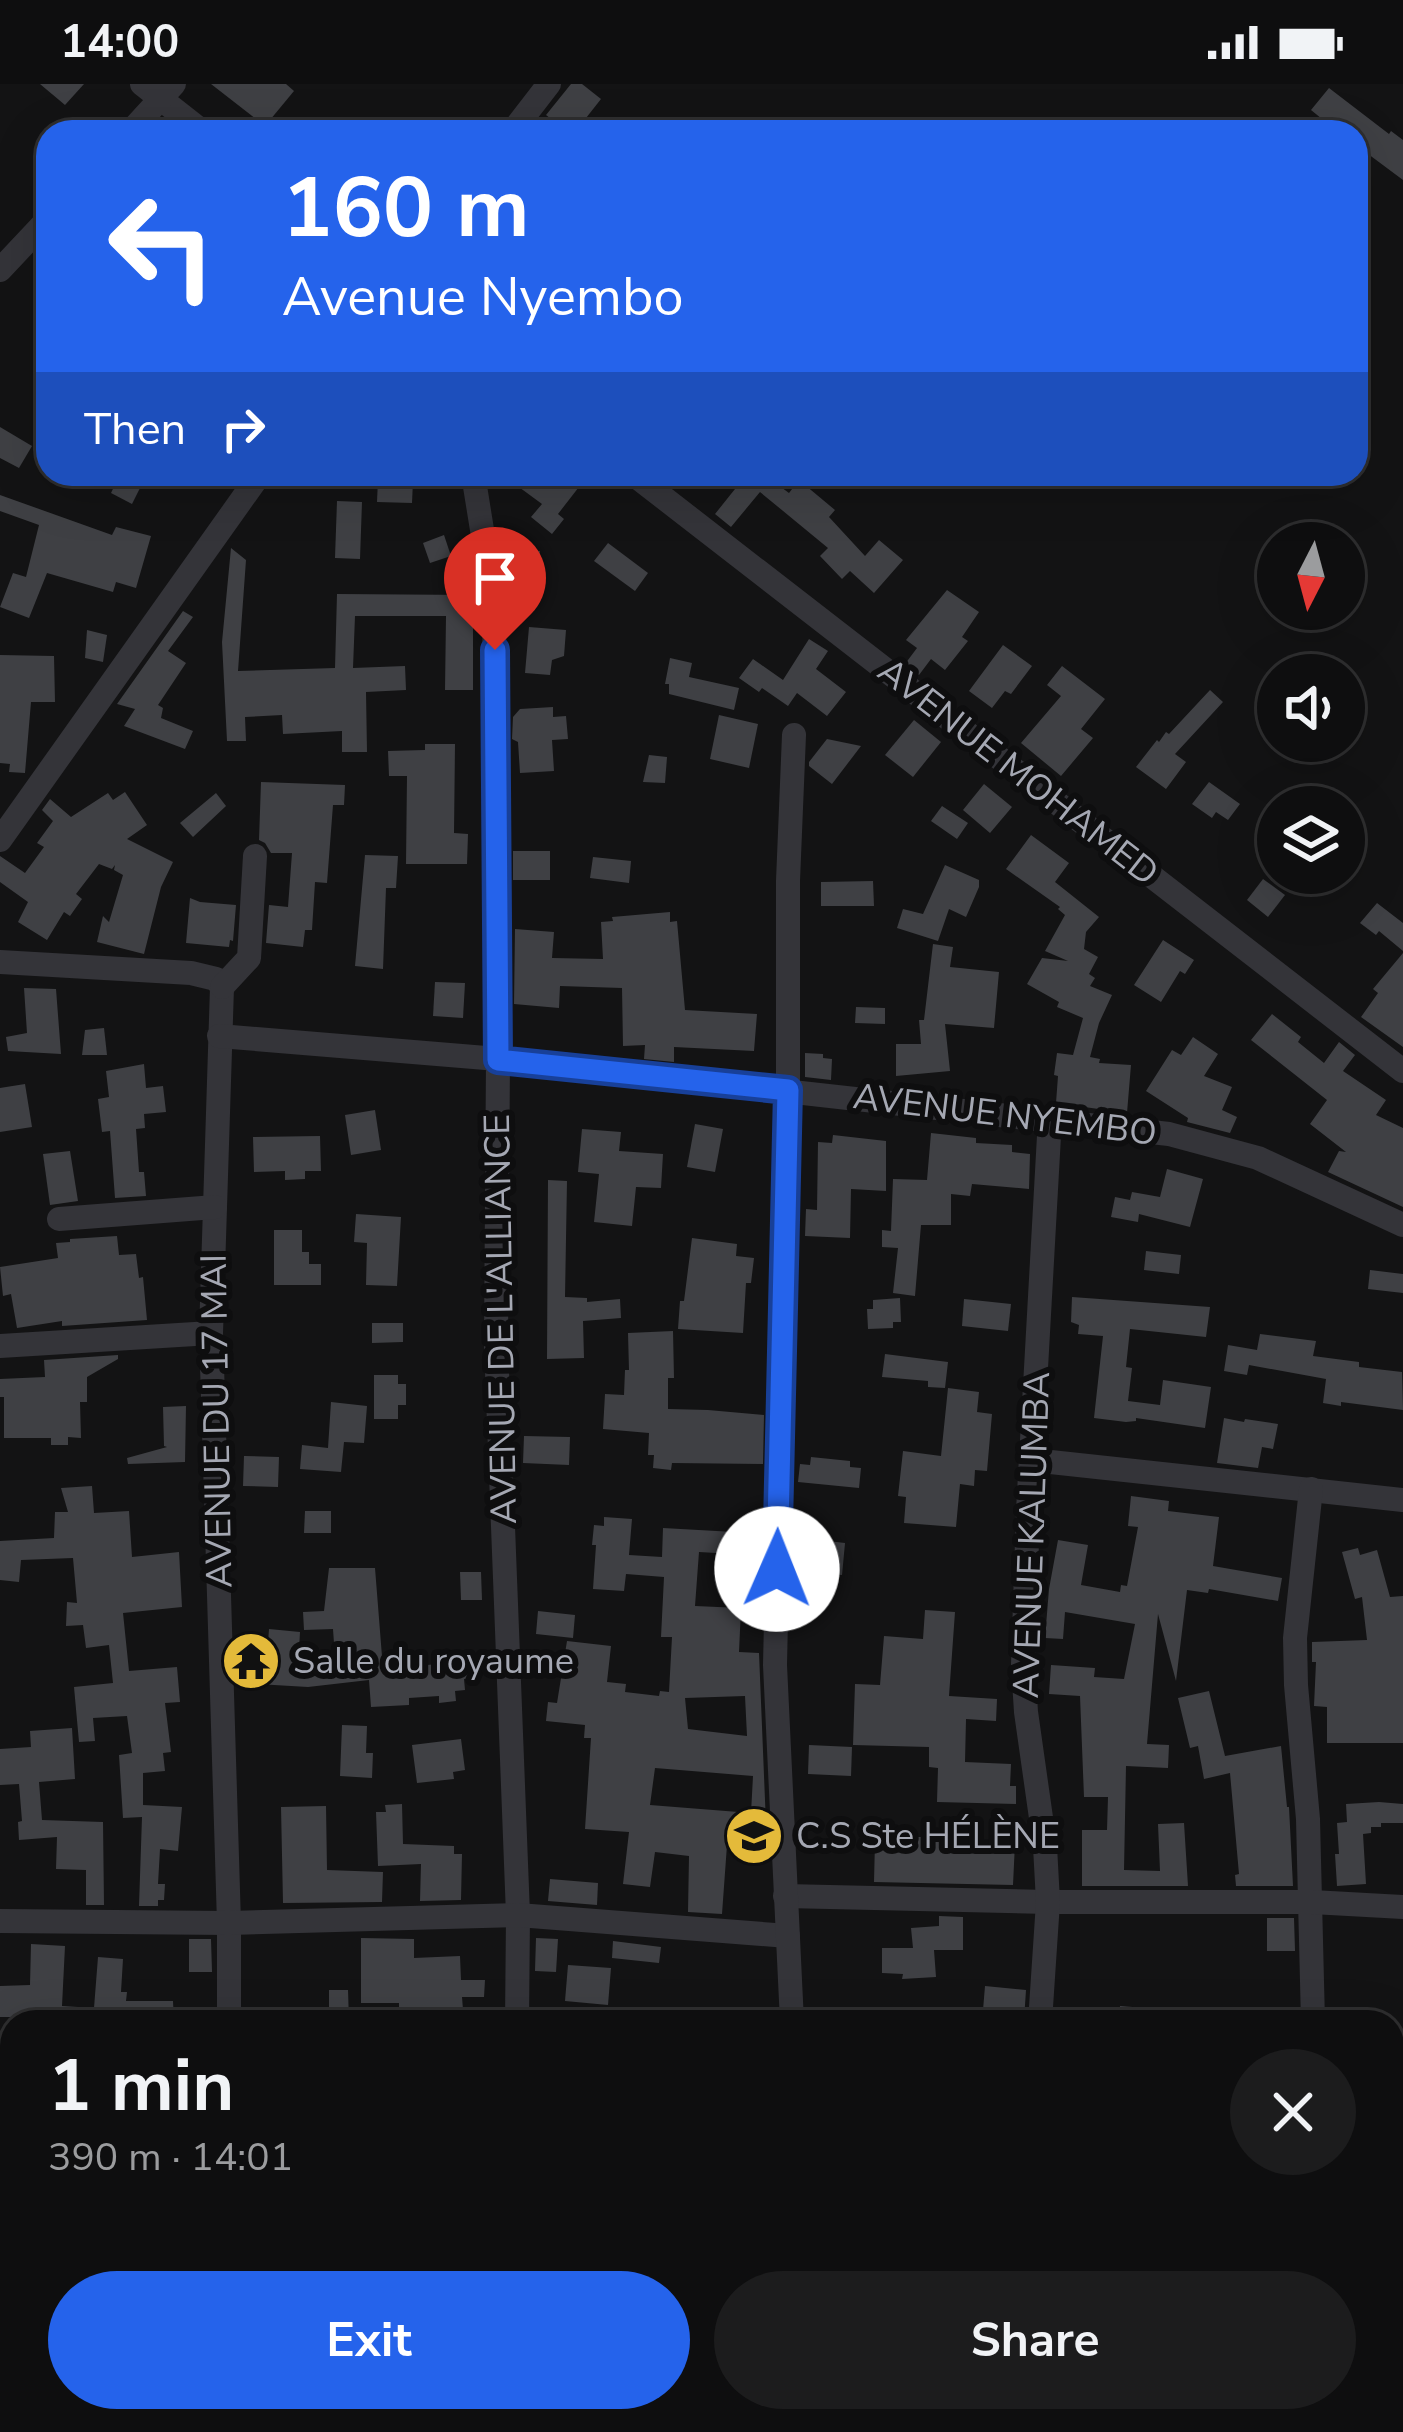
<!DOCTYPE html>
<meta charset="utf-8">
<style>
body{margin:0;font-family:"Nunito Sans",sans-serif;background:#1c1c1d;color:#f1f3f6;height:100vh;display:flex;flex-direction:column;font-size:45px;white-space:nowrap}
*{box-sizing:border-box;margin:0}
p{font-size:39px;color:#9b9c9e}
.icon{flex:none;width:66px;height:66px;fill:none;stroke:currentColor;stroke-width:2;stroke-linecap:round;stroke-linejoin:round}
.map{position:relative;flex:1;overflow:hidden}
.drawer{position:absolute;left:0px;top:1926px;width:1404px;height:423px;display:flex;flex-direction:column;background:#0e0e0f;border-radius:36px 36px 0 0;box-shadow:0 12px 48px #0002,0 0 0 3px #2e2e2f}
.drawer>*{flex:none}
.banner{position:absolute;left:36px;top:36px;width:1332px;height:366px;border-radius:36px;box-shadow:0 12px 48px #0002,0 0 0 3px #2e2e2f;background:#2563eb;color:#fff;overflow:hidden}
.needle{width:78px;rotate:186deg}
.buttons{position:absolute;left:1257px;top:438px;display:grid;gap:24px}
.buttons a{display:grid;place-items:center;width:108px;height:108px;border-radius:50%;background:#0e0e0f;box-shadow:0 12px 48px #0002,0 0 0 3px #2e2e2f;font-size:60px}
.pin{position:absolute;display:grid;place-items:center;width:102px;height:102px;color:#fff;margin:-123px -51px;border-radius:50% 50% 50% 0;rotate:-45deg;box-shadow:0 0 12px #0007}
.pin .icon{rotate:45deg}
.me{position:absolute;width:132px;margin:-66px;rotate:1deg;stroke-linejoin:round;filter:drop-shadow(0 0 9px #0008)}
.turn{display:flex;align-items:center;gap:42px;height:252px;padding:0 48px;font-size:54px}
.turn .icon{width:156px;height:156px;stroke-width:2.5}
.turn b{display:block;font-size:84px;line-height:102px}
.then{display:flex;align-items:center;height:114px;padding:0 48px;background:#0003;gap:24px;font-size:45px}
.round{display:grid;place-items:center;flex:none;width:126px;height:126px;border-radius:63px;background:#1c1c1d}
.overview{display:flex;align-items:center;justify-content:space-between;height:204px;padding:0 48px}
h1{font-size:72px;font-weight:700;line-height:90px}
.action{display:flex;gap:24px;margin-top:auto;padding:24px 48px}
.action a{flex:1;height:138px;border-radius:72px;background:#2563eb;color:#fff;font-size:48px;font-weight:700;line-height:138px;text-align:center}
.action a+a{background:#1c1c1d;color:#f1f3f6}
.status{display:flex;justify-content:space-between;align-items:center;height:84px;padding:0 60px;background:#0e0e0f;direction:ltr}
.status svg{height:33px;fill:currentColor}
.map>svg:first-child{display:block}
</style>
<div class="status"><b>14:00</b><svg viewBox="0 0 49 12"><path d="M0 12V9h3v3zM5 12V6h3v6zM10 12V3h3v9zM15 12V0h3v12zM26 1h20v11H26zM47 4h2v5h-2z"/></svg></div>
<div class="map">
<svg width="1403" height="2348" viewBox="0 0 1403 2348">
<rect width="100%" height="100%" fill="#131314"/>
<!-- building -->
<g fill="#3f4044" fill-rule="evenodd">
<polygon points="40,0 84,0 65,21"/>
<polygon points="211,0 286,0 294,7 265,42"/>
<polygon points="571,0 582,0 601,15 575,48 568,48 546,31"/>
<polygon points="1329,4 1389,50 1391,47 1403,56 1403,96 1356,61 1356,48 1338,48 1311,26"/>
<polygon points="0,343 32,362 19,384 0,374"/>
<polygon points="120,390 147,390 132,420 111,409"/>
<polygon points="501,390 589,390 558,430 564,435 552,450 531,433 542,420"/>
<polygon points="737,390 775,390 770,395 789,409 799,396 835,426 829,433 865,472 879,456 903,476 874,509 850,487 842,495 820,472 828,464 760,408 731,443 715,430 743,395"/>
<polygon points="378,395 413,397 412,419 377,418"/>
<polygon points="0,411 112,451 116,443 151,452 136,504 116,498 113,508 47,489 29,534 0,523 13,489 26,493 39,441 0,427"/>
<polygon points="337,417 362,418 360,475 335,474"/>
<polygon points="444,451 451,472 430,479 423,459"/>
<polygon points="608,459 648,489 635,507 594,477"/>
<polygon points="231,464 246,476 238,587 335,584 337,510 473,511 473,606 445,606 446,532 355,532 353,584 405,582 406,606 366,608 367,668 342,668 342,647 283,650 282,631 245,633 246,657 227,657 222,558"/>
<polygon points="508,465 540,467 537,507 508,505 506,491"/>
<polygon points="947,506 979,528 962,553 968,557 945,586 931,575 919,591 905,580 917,564 906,556"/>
<polygon points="183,527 193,533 168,567 186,579 158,621 163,624 161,634 193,647 185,665 124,642 135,625 117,620"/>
<polygon points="529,543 566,546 564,572 552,576 550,591 525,589"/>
<polygon points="87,546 107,551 103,578 85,574"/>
<polygon points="809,555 828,567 816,585 846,608 827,632 797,609 788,622 762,604 759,608 739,594 753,575 783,596"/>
<polygon points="1003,561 1032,582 1011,610 1005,607 992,624 969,607"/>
<polygon points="0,571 54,572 55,618 31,618 25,689 9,688 10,680 0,679"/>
<polygon points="670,574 692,579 689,593 739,604 734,626 669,610 669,600 665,600"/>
<polygon points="1062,582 1105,615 1081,645 1093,654 1061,692 1021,659 1061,612 1047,601"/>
<polygon points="1210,606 1223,618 1175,670 1186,678 1166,705 1136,683 1157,656 1159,658 1166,648 1169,650"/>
<polygon points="553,623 553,633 566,632 568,655 552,656 554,687 520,689 518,658 512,655 513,633 520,625"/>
<polygon points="719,631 758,640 749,684 710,675"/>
<polygon points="914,636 941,658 913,693 885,671"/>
<polygon points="827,655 861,662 832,700 809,682 809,678"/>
<polygon points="425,660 455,660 454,749 468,750 467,780 406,780 407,692 389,692 388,667 425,666"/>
<polygon points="649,671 667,673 665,699 643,698"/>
<polygon points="261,698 345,701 344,721 333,721 327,799 315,798 312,846 305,846 303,863 266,859 269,821 288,823 292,769 271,769 265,759 259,756"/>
<polygon points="1209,698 1240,720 1228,736 1216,728 1212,734 1192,720"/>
<polygon points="984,700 1012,723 990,749 963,726"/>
<polygon points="125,708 147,741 127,755 173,778 161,803 144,870 97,858 103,832 109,838 123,791 114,786 115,781 112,785 99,780 76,810 82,815 70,832 64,828 47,856 18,838 28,818 0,798 0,772 25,789 44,763 37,759 53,737 42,726 50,715 71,733 108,709 113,716"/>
<polygon points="216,709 226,722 193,753 180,739"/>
<polygon points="942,722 968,739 957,755 931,737"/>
<polygon points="1031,751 1069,779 1055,798 1099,833 1086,848 1084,865 1098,873 1089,890 1095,894 1090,902 1112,911 1099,939 1090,973 1100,975 1099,979 1131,981 1127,1029 1056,1019 1058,992 1054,991 1057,969 1073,971 1083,934 1057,923 1059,918 1027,900 1042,874 1068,877 1045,867 1065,831 1058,825 1060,823 1006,785"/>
<rect x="513" y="767" width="37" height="29"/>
<polygon points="365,771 398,772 396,804 386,804 383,885 355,882"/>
<polygon points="593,773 631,777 629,799 590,794"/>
<polygon points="945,781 979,796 979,803 966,833 949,825 938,857 897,844 903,825 923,830"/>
<polygon points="1263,795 1285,811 1268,833 1247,816"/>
<polygon points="873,797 874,822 821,822 821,798"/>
<polygon points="190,814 200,818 236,821 233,857 230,856 229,863 186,859"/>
<polygon points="1377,819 1403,839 1403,867 1379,847 1376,851 1360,839"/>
<polygon points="670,828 670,838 677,837 685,926 757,930 754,967 674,963 674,978 644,975 645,961 623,962 622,904 560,902 559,924 514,920 515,845 554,848 552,874 603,875 601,838 613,837 612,833"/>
<polygon points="1163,856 1194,876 1185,890 1180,887 1161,918 1134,901"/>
<polygon points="933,860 953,863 950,883 999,888 994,944 945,940 950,987 896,992 896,960 921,960 919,936 924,936"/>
<polygon points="1403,869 1403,963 1361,933 1378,909 1373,905"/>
<polygon points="435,898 465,899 463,934 433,932"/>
<polygon points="24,904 56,905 61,970 8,967 6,953 27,949"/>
<polygon points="856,923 885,924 885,940 855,939"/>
<polygon points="1272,930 1301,953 1298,958 1324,979 1339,958 1355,971 1343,987 1386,1016 1376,1031 1403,1044 1403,1123 1328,1088 1339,1067 1346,1068 1310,1040 1327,1016 1251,956"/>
<polygon points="104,944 107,971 82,971 85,946"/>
<polygon points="1193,953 1218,970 1204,992 1232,1003 1222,1026 1237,1033 1230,1049 1187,1038 1188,1034 1146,1007 1172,966 1181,971"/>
<polygon points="805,969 823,970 823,974 832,975 831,996 805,993"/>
<polygon points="144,980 146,1004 163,1002 166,1028 144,1030 145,1044 136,1045 139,1088 144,1088 146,1112 115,1114 110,1047 102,1048 98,1015 109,1013 106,987"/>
<polygon points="25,1000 32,1043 0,1048 0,1004"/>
<polygon points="375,1026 381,1066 351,1071 345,1031"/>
<polygon points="695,1040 723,1045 715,1088 687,1083"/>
<polygon points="582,1045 621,1048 619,1067 663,1070 661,1104 636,1103 632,1142 594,1138 599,1090 578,1088"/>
<polygon points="931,1049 976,1054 976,1059 1012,1061 1012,1068 1030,1070 1029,1105 972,1100 970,1112 951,1110 951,1141 921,1141 915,1212 893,1209 898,1164 882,1163 882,1146 891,1147 893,1095 927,1096"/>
<polygon points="833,1051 886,1057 886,1107 851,1105 850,1154 805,1152 806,1125 817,1126 818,1058 832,1059"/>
<polygon points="320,1052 321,1087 305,1087 305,1095 285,1096 285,1087 254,1088 253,1053"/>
<polygon points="70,1067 78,1117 50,1121 43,1070"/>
<polygon points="1167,1085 1203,1095 1190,1143 1139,1130 1138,1138 1111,1133 1115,1113 1130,1116 1132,1108 1160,1113"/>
<polygon points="548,1096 567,1097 565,1213 587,1214 587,1218 620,1215 621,1234 583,1237 584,1274 547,1275"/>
<polygon points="356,1130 401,1133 397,1202 366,1201 367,1159 354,1158"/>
<polygon points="274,1146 302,1146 302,1168 309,1168 309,1180 321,1180 321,1201 274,1201"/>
<polygon points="117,1152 119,1171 136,1170 139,1194 143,1193 147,1236 62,1242 62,1237 17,1244 11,1210 3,1212 0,1183 58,1174 56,1159 70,1158 70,1155"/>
<polygon points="692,1154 737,1160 736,1172 754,1174 751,1199 746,1199 743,1249 678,1245 680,1217 684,1217"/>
<polygon points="1146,1167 1181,1171 1179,1190 1144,1186"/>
<polygon points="1370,1186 1403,1190 1403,1209 1368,1205"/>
<polygon points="1072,1213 1210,1223 1206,1253 1130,1245 1126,1283 1132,1284 1128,1317 1160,1321 1163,1296 1211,1303 1205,1344 1136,1334 1136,1337 1126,1338 1094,1334 1103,1252 1078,1250 1079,1241 1071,1238"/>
<polygon points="900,1214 901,1238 893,1238 893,1244 868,1245 867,1225 873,1225 873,1216"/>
<polygon points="964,1215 1011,1220 1008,1247 962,1242"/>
<polygon points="372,1239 403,1239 403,1258 372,1259"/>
<polygon points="673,1247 674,1294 668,1294 668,1325 708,1326 764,1331 763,1380 672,1379 671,1386 653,1384 654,1371 648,1371 649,1349 603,1345 605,1310 624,1311 625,1286 629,1286 628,1249"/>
<polygon points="1260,1250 1316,1257 1313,1272 1359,1278 1359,1283 1402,1288 1403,1326 1341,1318 1341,1322 1323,1319 1326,1295 1249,1281 1247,1291 1224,1287 1228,1261 1257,1266"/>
<polygon points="885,1270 948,1278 945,1304 928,1303 928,1297 882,1293"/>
<polygon points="118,1271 118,1275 87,1293 87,1318 80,1318 81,1354 68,1353 68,1361 51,1361 51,1354 4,1354 4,1313 0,1313 0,1295 45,1293 44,1276"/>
<polygon points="374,1291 398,1291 398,1300 406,1300 406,1321 398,1321 398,1335 374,1335"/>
<polygon points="948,1304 979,1308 977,1328 992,1330 987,1387 975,1386 974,1402 960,1400 956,1443 904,1439 906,1413 898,1412 903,1367 941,1372"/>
<polygon points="331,1318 367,1322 364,1359 344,1358 341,1388 300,1385 302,1361 328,1364"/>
<polygon points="186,1322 185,1378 128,1380 127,1374 167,1363 164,1362 163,1323"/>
<polygon points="1224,1334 1244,1338 1245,1335 1278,1340 1273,1365 1262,1363 1258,1384 1217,1379"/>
<polygon points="524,1352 570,1353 569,1381 523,1379"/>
<polygon points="244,1372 279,1373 278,1403 243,1402"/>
<polygon points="811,1373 850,1377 850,1383 861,1384 859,1404 798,1398 800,1380 810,1381"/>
<polygon points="92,1402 94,1429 129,1427 132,1473 179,1468 182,1523 123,1529 129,1587 177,1583 180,1618 165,1619 171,1668 163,1669 165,1687 143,1689 143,1721 182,1723 178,1767 160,1765 158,1800 165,1800 164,1816 158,1816 158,1822 139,1822 142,1733 123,1734 119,1671 132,1669 127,1632 93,1634 95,1657 79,1658 74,1603 113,1599 109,1561 86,1564 83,1541 66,1542 67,1518 77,1519 73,1474 21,1476 19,1498 0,1496 0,1457 54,1454 55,1428 68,1428 61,1404"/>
<polygon points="1131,1412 1169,1417 1168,1427 1219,1433 1213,1482 1282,1494 1278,1517 1209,1505 1208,1509 1187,1506 1176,1597 1158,1530 1147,1660 1169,1661 1168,1684 1126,1682 1124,1786 1160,1787 1158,1740 1184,1739 1188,1802 1082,1802 1082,1746 1107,1746 1108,1713 1084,1713 1080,1612 1049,1610 1051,1581 1095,1584 1094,1593 1124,1595 1135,1540 1065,1528 1063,1555 1045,1554 1049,1505 1058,1456 1088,1461 1081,1501 1120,1508 1121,1501 1127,1502 1138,1443 1128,1442"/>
<polygon points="305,1427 331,1427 331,1449 304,1449"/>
<path d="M604 1433 632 1435 629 1471 662 1473 663 1444 752 1449 751 1471 699 1468 695 1522 741 1524 739 1568 759 1569 767 1765 727 1761 722 1830 688 1828 689 1772 655 1768 650 1803 623 1800 629 1748 585 1745 591 1654H584L585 1641 546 1637 548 1618 557 1619 567 1557 611 1562 607 1598 626 1600 625 1608 659 1612 660 1607 669 1608 672 1553H661L664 1493 626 1490 624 1507 593 1505 596 1461H592L594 1441 604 1442ZM745 1612 747 1652 688 1645 685 1614ZM655 1684 753 1692 751 1729 650 1721Z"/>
<polygon points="820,1456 845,1459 842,1491 816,1489"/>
<polygon points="1358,1464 1360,1471 1377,1466 1390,1513 1403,1512 1403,1659 1327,1659 1327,1623 1314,1622 1316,1578 1312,1578 1312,1558 1367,1556 1362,1513 1355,1515 1342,1468"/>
<polygon points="329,1484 375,1484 383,1585 471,1577 473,1594 464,1595 465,1606 455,1607 456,1617 439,1619 439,1612 409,1614 409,1621 371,1623 369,1596 308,1603 257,1600 259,1572 267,1573 269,1545 300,1548 298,1585 336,1588 333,1545 304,1546 303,1528 324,1527"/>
<polygon points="460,1488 481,1488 482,1516 461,1516"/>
<polygon points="925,1526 955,1528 949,1612 997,1615 996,1637 966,1635 965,1678 1011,1680 1010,1702 1016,1702 1016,1720 937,1718 938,1684 929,1683 929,1663 853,1661 855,1600 880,1601 884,1552 923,1555"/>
<polygon points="538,1527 575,1531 573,1554 536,1550"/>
<polygon points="1209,1607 1225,1672 1281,1662 1287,1723 1289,1723 1293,1802 1236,1802 1235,1791 1239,1790 1230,1689 1204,1695 1198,1662 1190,1664 1178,1614"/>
<polygon points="342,1641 367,1642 366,1669 373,1669 372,1694 340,1692"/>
<polygon points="72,1644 75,1695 39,1698 42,1736 103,1738 104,1821 86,1821 86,1786 56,1785 57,1753 19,1756 18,1738 22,1737 19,1700 0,1701 0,1665 31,1663 30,1647"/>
<polygon points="461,1655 465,1686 453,1688 454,1695 417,1699 412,1661"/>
<polygon points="809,1661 852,1663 851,1692 808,1690"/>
<polygon points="1379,1718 1403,1720 1403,1739 1381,1739 1381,1743 1371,1743 1371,1749 1363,1750 1366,1800 1337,1802 1335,1770 1339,1770 1337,1739 1347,1738 1346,1720"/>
<polygon points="402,1720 403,1760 454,1762 454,1770 462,1770 461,1816 420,1817 421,1780 378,1782 376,1728 386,1728 385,1721"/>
<polygon points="326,1722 327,1786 383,1788 382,1818 283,1819 281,1723"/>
<polygon points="940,1751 976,1752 976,1757 1015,1759 1013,1801 874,1798 875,1757 918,1759 918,1753 940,1753"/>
<polygon points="550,1795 598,1799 597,1821 548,1817"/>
<polygon points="939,1832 963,1833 963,1866 934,1866 936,1893 902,1895 903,1890 882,1889 882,1864 913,1864 911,1844 939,1842"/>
<polygon points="1267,1834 1294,1834 1295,1867 1267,1867"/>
<polygon points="361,1854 414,1855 414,1874 460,1872 461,1896 485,1896 484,1913 462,1913 464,1938 399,1938 399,1919 361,1919"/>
<polygon points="536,1854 558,1855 556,1888 535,1887"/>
<polygon points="189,1855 211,1855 212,1888 189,1888"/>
<polygon points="613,1857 661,1863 659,1879 612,1874"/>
<polygon points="31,1860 65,1862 62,1922 94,1924 98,1873 123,1875 121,1908 127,1908 126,1917 173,1917 174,1938 18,1938 18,1933 0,1933 0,1902 30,1901"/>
<polygon points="568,1881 611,1884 608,1921 565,1917"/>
<polygon points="985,1902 1026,1906 1024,1936 1007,1935 1007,1938 982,1938"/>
<polygon points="329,1906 348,1906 349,1938 329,1938"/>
<polygon points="1120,1922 1170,1926 1170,1938 1119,1938"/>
</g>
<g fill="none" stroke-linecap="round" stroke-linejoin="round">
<!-- minor -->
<g stroke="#343439" stroke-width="24">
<polyline points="142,0 203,48"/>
<polyline points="130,48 174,0"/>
<polyline points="512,48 549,0"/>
<polyline points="0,186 48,135"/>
<polyline points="473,390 494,520 498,975 496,1261 518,1831 517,1938"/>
<polyline points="633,390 1403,987"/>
<polyline points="0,756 260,390"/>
<polyline points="0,878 191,889 216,895 222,903 211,1249 229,1839 229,1938"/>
<polyline points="222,903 249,874 255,772"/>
<polyline points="219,952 498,975 1169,1050 1258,1074 1403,1141"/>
<polyline points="59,1135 215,1123"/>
<polyline points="0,1262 211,1249"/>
<polyline points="1032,1376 1403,1416"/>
<polyline points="1311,1405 1295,1554 1296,1601 1308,1735 1313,1938"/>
<polyline points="785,1812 1048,1818 1312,1818 1403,1823"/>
<polyline points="0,1837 229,1839 518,1831 788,1852"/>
<polyline points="792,1938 775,1581 788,1006 788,797 794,651"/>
<polyline points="1040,1938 1048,1818 1045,1762 1026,1628 1023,1581 1028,1427 1050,1034"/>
<polyline points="1392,2094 1403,2061"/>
<polyline points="229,2337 229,2348"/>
<polyline points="811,2337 812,2348"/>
<polyline points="517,2348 517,2337"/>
<polyline points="1022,2348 1022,2337"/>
<polyline points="1299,2348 1304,2337"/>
</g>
</g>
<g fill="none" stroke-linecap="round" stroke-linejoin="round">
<!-- route casing -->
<g stroke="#184099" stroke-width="30">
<polyline id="route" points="495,566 498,976 788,1006 777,1485"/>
</g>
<!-- route -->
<use href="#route" stroke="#2563eb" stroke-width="21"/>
</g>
<!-- icons -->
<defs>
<g id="temple-disc" transform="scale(3)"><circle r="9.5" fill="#e4ba3a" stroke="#0e0e0f"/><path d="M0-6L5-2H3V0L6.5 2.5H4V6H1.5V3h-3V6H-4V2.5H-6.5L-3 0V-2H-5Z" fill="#111"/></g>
<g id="school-disc" transform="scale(3)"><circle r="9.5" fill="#e4ba3a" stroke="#0e0e0f"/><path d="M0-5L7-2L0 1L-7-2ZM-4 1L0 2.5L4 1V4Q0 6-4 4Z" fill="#111"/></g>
</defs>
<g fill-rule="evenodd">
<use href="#temple-disc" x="251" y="1577"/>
<use href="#school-disc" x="754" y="1752"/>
</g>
<g text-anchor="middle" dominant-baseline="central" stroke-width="12" stroke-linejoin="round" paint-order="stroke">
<!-- street labels -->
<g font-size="36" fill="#a5a8b3" stroke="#0e0e0f">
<text transform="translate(1018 688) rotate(38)">AVENUE MOHAMED</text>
<text transform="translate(1005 1031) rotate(7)">AVENUE NYEMBO</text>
<text transform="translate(501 1235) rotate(-91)">AVENUE DE L'ALLIANCE</text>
<text transform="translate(217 1337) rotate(-91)">AVENUE DU 17 MAI</text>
<text transform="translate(1032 1451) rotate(-88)">AVENUE KALUMBA</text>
</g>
<!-- poi labels -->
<g font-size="36" fill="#a5a8b3" stroke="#0e0e0f" text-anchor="start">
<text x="293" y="1577">Salle du royaume</text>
<text x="796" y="1752">C.S Ste HÉLÈNE</text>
</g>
</g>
</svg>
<div class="buttons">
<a><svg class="needle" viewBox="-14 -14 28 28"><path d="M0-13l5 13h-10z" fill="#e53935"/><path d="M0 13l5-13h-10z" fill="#9b9c9e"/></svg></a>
<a><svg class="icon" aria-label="sound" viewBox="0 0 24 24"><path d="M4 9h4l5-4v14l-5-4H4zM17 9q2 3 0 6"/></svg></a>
<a><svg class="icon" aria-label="layers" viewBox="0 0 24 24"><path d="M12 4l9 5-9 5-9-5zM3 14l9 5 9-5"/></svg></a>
</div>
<div class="pin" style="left:495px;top:566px;background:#d93025"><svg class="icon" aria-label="arrive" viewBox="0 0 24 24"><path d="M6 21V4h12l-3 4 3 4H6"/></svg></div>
<svg class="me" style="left:777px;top:1485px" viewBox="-20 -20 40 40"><circle r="19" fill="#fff"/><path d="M0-13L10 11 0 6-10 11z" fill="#2563eb"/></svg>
<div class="banner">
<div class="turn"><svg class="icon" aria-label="left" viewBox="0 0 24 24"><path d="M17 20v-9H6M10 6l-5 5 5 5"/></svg><div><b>160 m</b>Avenue Nyembo</div></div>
<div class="then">Then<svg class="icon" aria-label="right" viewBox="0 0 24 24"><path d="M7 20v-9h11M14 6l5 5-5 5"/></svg></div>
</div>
<section class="drawer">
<div class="overview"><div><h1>1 min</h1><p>390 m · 14:01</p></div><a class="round"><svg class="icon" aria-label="close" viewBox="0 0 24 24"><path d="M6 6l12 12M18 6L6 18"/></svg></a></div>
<div class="action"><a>Exit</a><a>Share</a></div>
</section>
</div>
